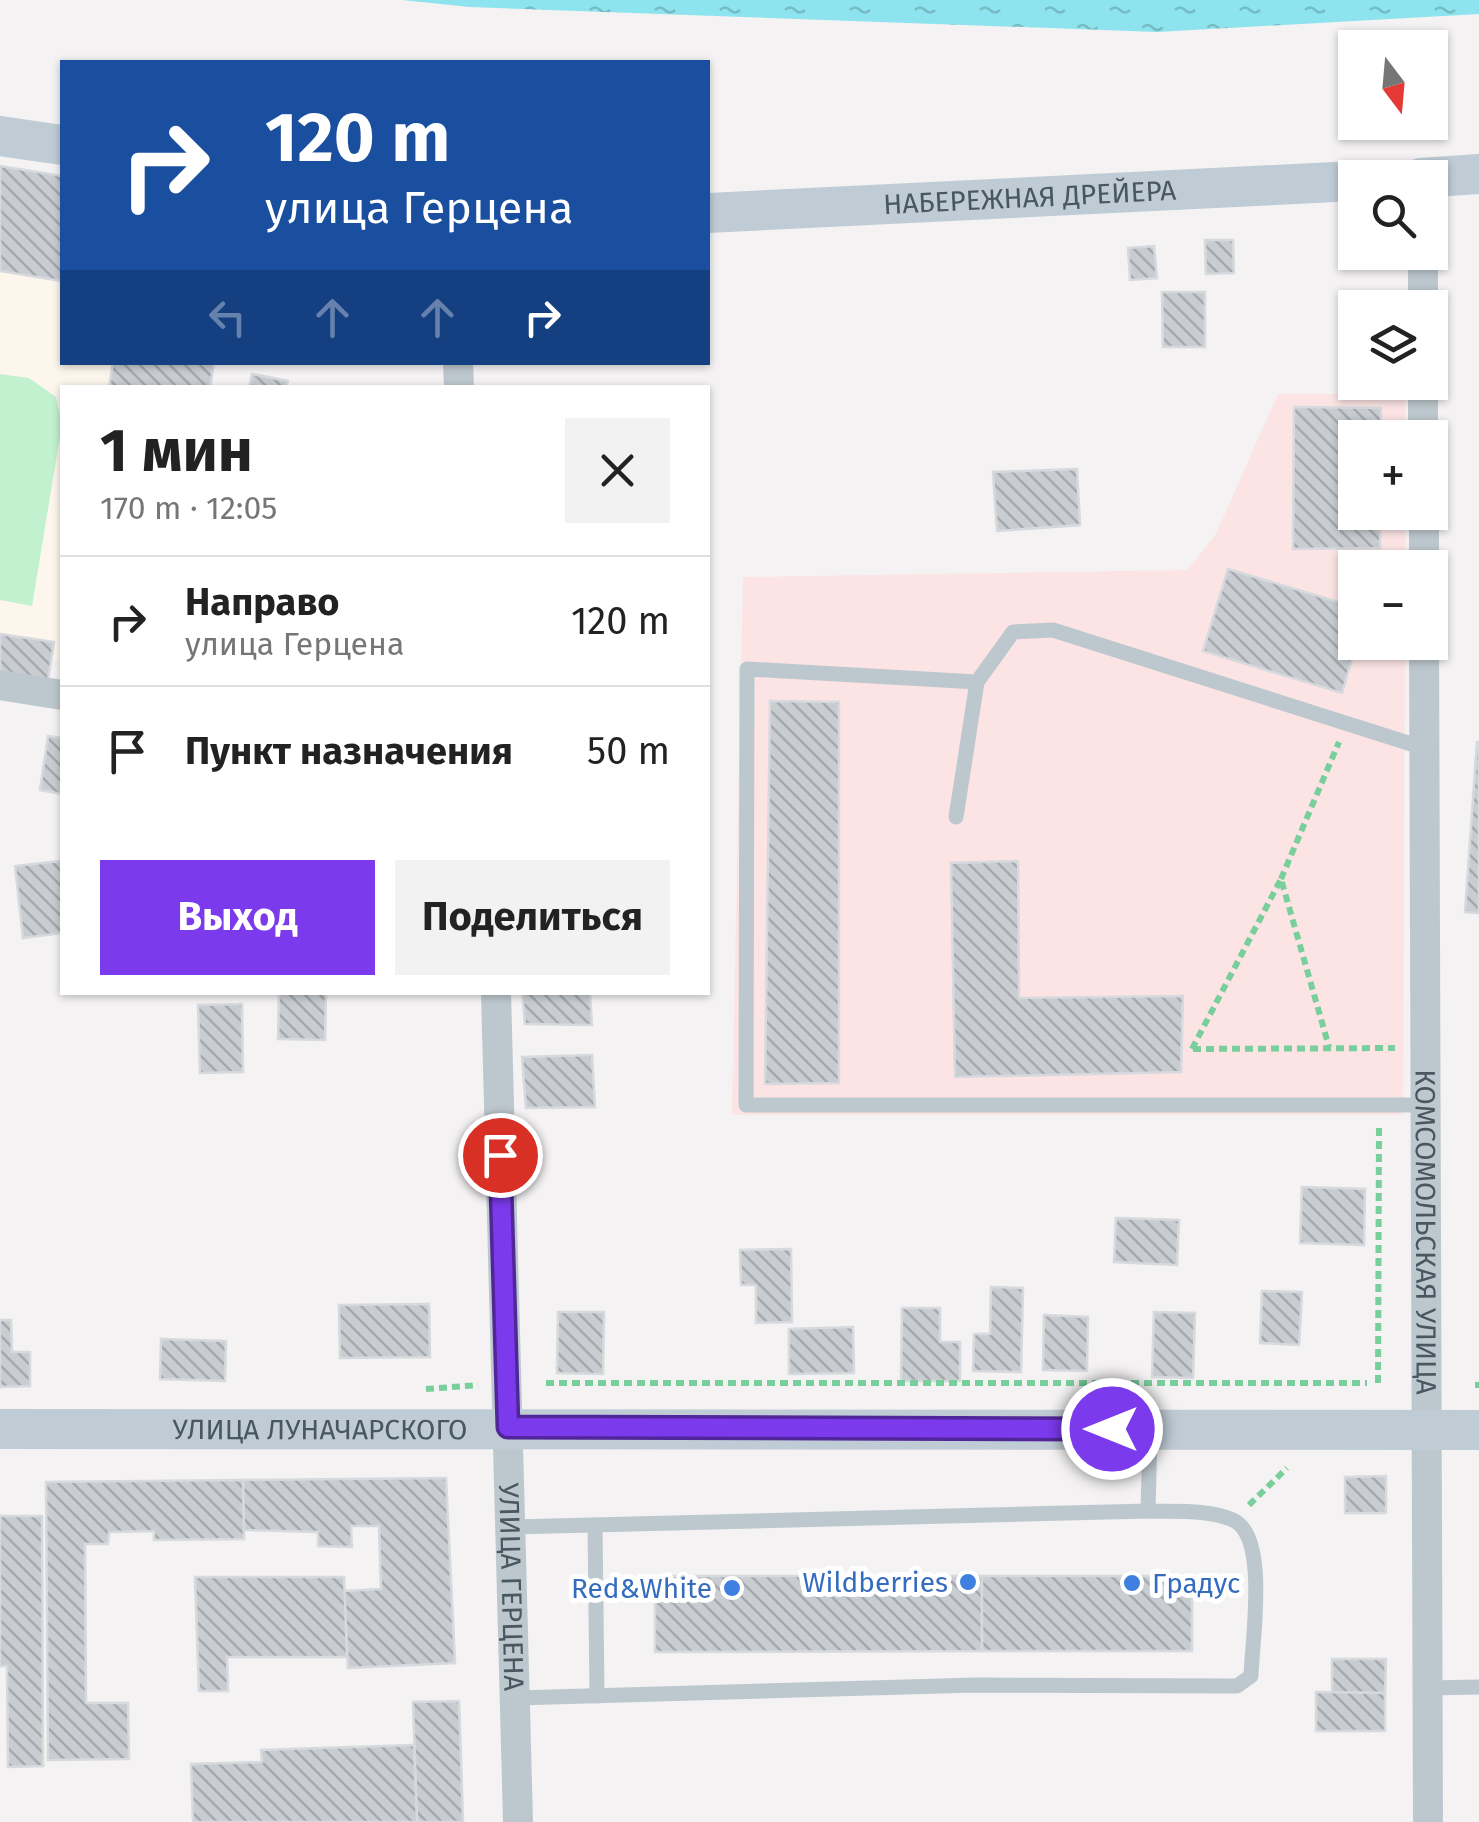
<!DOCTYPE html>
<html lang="ru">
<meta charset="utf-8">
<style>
body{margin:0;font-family:"Fira Sans",sans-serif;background:#f2f2f2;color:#222;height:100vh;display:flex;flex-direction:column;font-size:38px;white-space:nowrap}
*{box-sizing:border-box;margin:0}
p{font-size:32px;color:#767676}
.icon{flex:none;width:55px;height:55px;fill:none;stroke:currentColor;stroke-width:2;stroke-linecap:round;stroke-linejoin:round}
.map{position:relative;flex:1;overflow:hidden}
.panel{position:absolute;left:60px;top:385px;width:650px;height:610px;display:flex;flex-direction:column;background:#fff;border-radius:0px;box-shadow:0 2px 8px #0004}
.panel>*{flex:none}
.guide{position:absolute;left:60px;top:60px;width:650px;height:305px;border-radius:0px;box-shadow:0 2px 8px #0004;background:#1a4fa0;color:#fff;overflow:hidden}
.needle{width:65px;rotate:164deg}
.controls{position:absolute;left:1338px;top:30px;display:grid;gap:20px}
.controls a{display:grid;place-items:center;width:110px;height:110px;border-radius:0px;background:#fff;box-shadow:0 2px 8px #0004;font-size:50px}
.pin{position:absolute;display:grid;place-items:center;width:85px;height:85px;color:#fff;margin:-42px;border:5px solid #fff;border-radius:50%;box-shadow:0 2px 10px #0007}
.me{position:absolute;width:110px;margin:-55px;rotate:270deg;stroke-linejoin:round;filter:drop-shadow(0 0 8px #0008)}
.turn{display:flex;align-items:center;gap:35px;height:210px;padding:0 40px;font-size:45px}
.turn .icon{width:130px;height:130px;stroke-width:2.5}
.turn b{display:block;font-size:70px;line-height:85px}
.lanes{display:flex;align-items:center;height:95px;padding:0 40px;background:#0003;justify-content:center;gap:50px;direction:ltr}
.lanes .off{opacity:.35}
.round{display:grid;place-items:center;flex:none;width:105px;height:105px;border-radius:0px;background:#f2f2f2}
.headline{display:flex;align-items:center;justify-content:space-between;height:170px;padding:0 40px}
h1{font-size:60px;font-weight:700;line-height:75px}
.button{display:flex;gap:20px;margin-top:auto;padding:20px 40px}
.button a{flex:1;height:115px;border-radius:0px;background:#7c3aed;color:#fff;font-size:40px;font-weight:700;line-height:115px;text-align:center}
.button a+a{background:#f2f2f2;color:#222}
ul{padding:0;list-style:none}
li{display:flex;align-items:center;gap:30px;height:130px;padding:0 40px;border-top:2px solid #e0e0e0}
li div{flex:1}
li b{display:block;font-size:38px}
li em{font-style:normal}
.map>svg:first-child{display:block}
</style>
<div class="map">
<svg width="1479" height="1822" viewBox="0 0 1479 1822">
<defs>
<pattern id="water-ripples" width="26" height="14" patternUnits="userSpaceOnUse" patternTransform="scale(2.5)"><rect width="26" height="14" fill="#8ee4ee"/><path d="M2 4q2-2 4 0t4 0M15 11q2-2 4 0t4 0" fill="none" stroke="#76bcc4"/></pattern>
<pattern id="building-back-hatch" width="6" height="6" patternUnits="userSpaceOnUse" patternTransform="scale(2.5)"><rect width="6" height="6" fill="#c9cdd1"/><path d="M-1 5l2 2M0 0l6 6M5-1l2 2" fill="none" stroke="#a5a9ad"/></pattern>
</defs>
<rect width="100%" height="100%" fill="#f4f2f2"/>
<!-- commercial -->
<polygon fill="#fdf6ed" points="0,175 62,187 62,362 214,363 211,387 62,388 62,662 0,654"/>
<!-- medical -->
<polygon fill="#fce4e4" points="1278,394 1405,394 1405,437 1355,438 1355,512 1405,513 1405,567 1355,568 1355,642 1405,643 1403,1115 732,1115 743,577 1188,570 1216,534"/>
<!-- park -->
<polygon fill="#c1f1ce" points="0,374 29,378 56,397 62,424 32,606 0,600"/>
<!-- water -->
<polygon fill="url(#water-ripples)" points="402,0 1479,0 1479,14 1157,32 470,7"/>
<!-- building -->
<g fill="url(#building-back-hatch)" stroke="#d6d9dd" stroke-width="2.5">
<polygon points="0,166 62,176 62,281 0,271"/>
<polygon points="1205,240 1233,240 1234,273 1206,274"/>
<polygon points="1154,246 1157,278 1130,280 1128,248"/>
<polygon points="1162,292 1205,292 1205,347 1163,347"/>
<polygon points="113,362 214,362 210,388 109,388"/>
<polygon points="252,374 288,381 286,388 249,388"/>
<polygon points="1294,407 1381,408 1381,438 1355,438 1355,512 1380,512 1380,548 1293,549"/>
<polygon points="1077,469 1080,525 997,531 993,472"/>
<polygon points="1228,569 1355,607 1357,642 1342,693 1203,651"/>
<polygon points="0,634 54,642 48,680 0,672"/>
<polygon points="770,701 839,702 839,1083 765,1084"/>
<polygon points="48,736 62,738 62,794 40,790"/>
<polygon points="1477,742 1479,742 1479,913 1465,912"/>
<polygon points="61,861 62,933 23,938 15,866"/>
<polygon points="1018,861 1019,998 1183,996 1181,1072 955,1077 951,863"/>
<polygon points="279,992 326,993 325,1040 278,1039"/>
<polygon points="522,992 590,992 592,1025 525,1024"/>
<polygon points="242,1004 243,1072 200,1073 198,1005"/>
<polygon points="592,1055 595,1107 526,1108 522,1057"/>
<polygon points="1302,1187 1365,1189 1364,1245 1300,1243"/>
<polygon points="1116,1218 1179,1220 1177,1265 1114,1262"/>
<polygon points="791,1249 792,1322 756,1323 756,1285 741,1285 740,1250"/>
<polygon points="991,1287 1023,1288 1021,1372 973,1371 974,1334 990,1334"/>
<polygon points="1262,1291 1302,1292 1299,1345 1260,1343"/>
<polygon points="429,1304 430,1357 340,1358 339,1305"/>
<polygon points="902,1308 940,1308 940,1342 960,1342 960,1381 901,1381"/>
<polygon points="558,1312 604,1312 603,1374 557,1373"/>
<polygon points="1154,1312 1195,1313 1193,1378 1152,1377"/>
<polygon points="1044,1315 1088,1317 1087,1371 1043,1370"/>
<polygon points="0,1320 11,1320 12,1352 30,1352 30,1386 0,1387"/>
<polygon points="853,1327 854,1373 789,1374 789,1329"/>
<polygon points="161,1339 226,1341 225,1381 160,1379"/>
<polygon points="1386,1476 1386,1513 1345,1513 1345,1477"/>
<polygon points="446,1478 455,1663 348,1668 344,1591 381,1589 379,1526 351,1526 352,1547 318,1546 318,1532 244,1530 243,1480"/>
<polygon points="243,1480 244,1539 154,1540 154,1531 109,1532 108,1544 85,1544 86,1703 128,1703 129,1759 48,1760 46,1482"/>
<polygon points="0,1516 42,1516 43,1766 8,1767 7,1666 0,1666"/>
<polygon points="655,1576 982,1576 982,1651 655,1652"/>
<rect x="982" y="1576" width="210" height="75"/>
<polygon points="195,1577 344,1577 347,1657 227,1657 228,1691 199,1691"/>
<polygon points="1332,1659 1386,1659 1385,1693 1332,1693"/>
<polygon points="1316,1692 1385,1693 1385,1731 1316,1731"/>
<polygon points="459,1701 463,1822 417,1822 413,1702"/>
<polygon points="414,1745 417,1822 193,1822 191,1764 262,1762 261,1750"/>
</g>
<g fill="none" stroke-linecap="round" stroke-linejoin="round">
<!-- path -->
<g stroke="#78cf9b" stroke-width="6" stroke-dasharray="8 5" stroke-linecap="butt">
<polyline points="1281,879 1339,742"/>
<polyline points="1192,1049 1281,879 1329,1047"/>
<polyline points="1193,1049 1395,1048"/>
<polyline points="546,1383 1367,1383"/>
<polyline points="1378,1383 1379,1127"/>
<polyline points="1475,1385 1479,1385"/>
<polyline points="426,1389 478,1385"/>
<polyline points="1249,1505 1287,1468"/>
</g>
<!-- service -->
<g stroke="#bdc8ce" stroke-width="15">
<polyline points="977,682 747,669 746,1105 1425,1105"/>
<polyline points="956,817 977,682 1013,632 1053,630 1424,748"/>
<polyline points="595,1525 597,1696"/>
<polyline points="511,1527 1148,1511"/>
<polyline points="1427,1688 1479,1687"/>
<path d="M516 1698 976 1685 1237 1686 1251 1676C1252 1640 1269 1536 1233 1520 1208 1509 1176 1512 1148 1511L1150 1433"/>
</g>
<!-- minor -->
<g stroke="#bdc8ce" stroke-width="30">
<polyline points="1423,252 1423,308"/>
<polyline points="458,362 459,388"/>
<polyline points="1423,382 1423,438"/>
<polyline points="1424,512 1424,568"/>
<path id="s1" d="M1424 642 1428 1822"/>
<polyline points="0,685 62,695"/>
<path id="s2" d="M496 992 518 1822"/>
</g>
<!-- secondary -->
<g stroke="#bfccd5" stroke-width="40">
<polyline points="0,136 62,145"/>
<polyline points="1421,178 1479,174"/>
<path id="s3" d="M708 213 1355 181"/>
<path id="s4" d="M0 1429 1479 1430"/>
</g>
</g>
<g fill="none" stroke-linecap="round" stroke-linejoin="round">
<!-- route casing -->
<g stroke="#51269a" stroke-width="25">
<polyline id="route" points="500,1155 508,1427 1112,1429"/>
</g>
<!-- route -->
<use href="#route" stroke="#7c3aed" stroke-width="18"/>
</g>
<!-- markers -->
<g fill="#3f7fe0" stroke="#fff" stroke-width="4">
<circle cx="968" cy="1582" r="10"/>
<circle cx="1132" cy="1583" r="10"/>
<circle cx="732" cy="1588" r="10"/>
</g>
<g text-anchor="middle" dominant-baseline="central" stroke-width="10" stroke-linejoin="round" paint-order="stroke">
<!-- street labels -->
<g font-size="28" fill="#495760" stroke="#fff">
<text stroke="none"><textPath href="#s3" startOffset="322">НАБЕРЕЖНАЯ ДРЕЙЕРА</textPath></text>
<text stroke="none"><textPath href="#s1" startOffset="590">КОМСОМОЛЬСКАЯ УЛИЦА</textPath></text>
<text stroke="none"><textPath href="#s4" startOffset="320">УЛИЦА ЛУНАЧАРСКОГО</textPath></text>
<text stroke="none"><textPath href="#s2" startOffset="595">УЛИЦА ГЕРЦЕНА</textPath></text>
</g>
<!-- shop labels -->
<g font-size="28" fill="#366cbe" stroke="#fff" text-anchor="end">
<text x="948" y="1582">Wildberries</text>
<text x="1152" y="1583" text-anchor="start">Градус</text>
<text x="712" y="1588">Red&amp;White</text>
</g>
</g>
</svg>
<div class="controls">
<a><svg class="needle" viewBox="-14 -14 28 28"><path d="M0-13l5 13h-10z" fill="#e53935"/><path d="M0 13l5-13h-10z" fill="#767676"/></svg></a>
<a><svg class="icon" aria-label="search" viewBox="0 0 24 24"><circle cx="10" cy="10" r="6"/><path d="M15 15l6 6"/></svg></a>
<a><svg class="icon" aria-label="layers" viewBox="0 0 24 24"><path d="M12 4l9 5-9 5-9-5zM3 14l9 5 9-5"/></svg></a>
<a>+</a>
<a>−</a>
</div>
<div class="pin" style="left:500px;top:1155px;background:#d93025"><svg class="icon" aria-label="arrive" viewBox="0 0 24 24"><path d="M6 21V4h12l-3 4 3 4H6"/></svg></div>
<svg class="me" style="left:1112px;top:1429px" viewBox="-20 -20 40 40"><circle r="17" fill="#7c3aed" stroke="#fff" stroke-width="3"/><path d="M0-11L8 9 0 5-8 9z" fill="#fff"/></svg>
<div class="guide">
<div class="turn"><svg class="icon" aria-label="right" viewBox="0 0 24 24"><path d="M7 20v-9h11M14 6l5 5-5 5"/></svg><div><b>120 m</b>улица Герцена</div></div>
<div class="lanes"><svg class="icon off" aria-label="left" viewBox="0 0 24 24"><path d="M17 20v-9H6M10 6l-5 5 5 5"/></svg><svg class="icon off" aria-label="ahead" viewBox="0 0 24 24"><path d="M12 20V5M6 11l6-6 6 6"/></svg><svg class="icon off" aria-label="ahead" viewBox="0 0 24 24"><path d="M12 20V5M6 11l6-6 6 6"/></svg><svg class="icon" aria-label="right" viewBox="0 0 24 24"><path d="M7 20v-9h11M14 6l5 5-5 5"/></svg></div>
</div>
<section class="panel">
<div class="headline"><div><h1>1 мин</h1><p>170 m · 12:05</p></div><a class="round"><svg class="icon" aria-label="close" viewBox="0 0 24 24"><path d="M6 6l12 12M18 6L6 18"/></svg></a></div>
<ul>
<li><svg class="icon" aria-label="right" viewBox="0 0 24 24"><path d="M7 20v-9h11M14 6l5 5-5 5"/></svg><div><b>Направо</b><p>улица Герцена</p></div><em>120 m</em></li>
<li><svg class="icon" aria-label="arrive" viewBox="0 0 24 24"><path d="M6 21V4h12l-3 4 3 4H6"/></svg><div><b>Пункт назначения</b></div><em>50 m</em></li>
</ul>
<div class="button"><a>Выход</a><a>Поделиться</a></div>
</section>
</div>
